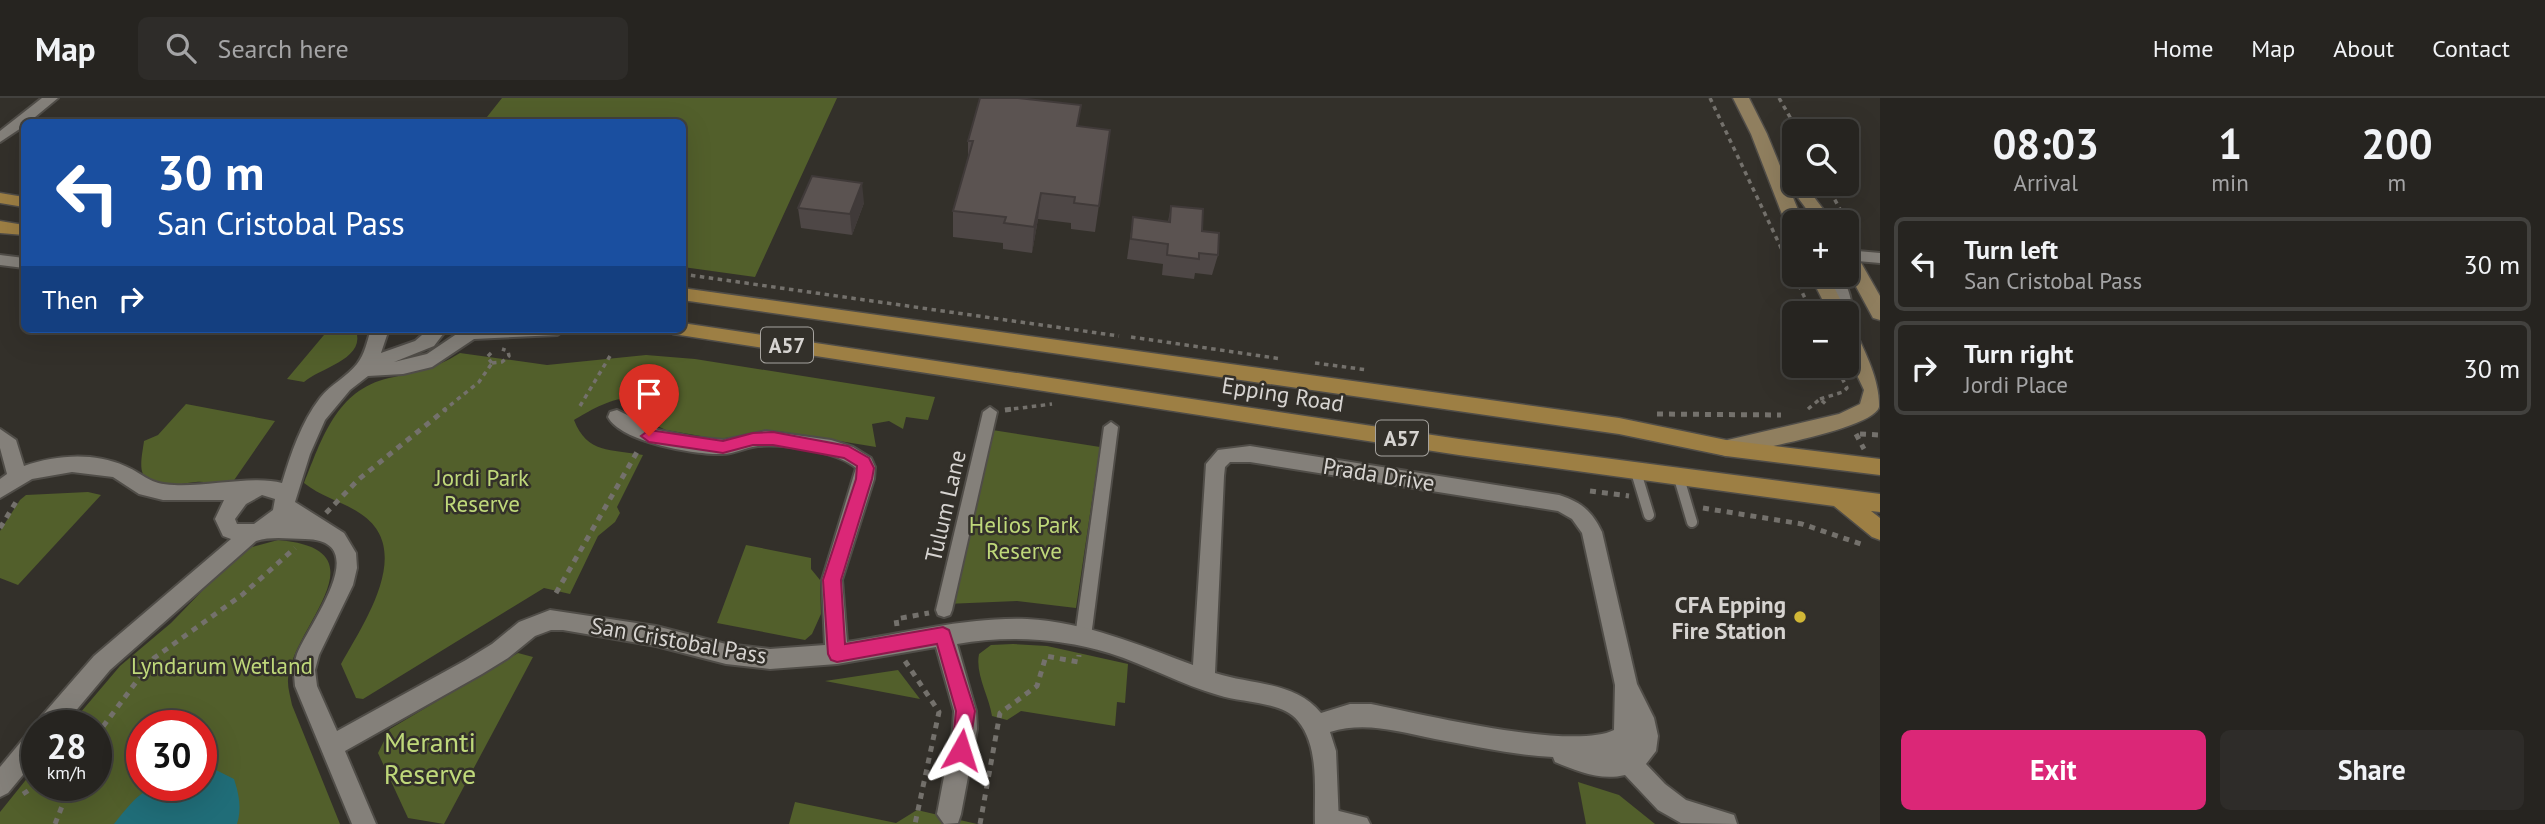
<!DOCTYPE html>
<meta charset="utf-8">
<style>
body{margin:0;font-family:"PT Sans",sans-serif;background:#2e2c29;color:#f1f3f6;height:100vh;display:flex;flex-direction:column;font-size:26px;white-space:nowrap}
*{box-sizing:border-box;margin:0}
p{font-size:23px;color:#a4a4a5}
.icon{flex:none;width:38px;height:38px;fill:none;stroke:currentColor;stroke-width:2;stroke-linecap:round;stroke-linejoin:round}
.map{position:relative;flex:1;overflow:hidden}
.panel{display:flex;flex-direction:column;background:#262420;width:665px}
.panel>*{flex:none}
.top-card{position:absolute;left:21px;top:21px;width:665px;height:214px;border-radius:10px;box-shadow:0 7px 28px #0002,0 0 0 2px #42413e;background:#1a4fa0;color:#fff;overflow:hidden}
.tools{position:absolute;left:1782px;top:21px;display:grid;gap:14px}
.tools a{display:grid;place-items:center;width:77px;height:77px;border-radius:10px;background:#262420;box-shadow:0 7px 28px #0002,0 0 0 2px #42413e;font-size:35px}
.speed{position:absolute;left:21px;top:612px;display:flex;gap:14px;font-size:35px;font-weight:700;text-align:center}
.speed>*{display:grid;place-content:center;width:91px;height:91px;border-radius:50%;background:#262420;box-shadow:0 7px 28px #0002,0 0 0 2px #42413e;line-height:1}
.speed small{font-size:18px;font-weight:400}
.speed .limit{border:10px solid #d22;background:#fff;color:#111}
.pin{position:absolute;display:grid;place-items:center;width:60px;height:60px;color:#fff;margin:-72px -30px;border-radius:50% 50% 50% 0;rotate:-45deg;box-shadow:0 0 7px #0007}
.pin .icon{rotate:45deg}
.me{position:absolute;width:77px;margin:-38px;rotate:6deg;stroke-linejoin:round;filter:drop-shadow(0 0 5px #0008)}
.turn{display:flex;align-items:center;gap:24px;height:147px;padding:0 21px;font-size:32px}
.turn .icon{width:91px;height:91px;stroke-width:2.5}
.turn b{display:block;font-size:49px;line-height:60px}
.then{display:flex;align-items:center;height:66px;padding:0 21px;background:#0003;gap:14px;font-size:26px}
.eta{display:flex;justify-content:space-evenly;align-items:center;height:119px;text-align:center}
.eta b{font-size:42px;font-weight:600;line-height:49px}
.button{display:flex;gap:14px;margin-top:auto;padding:14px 21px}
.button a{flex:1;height:80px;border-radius:10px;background:#db2777;color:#fff;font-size:28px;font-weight:600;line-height:80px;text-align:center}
.button a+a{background:#2e2c29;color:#f1f3f6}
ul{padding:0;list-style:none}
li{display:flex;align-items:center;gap:21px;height:94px;margin:0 14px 10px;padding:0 7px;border:4px solid #42413e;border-radius:10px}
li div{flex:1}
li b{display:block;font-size:26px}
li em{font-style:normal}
header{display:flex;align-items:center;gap:42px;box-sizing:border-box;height:98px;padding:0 35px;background:#262420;border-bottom:2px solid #42413e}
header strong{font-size:33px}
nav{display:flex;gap:38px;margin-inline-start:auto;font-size:24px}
.search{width:490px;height:63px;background:#2e2c29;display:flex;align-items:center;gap:18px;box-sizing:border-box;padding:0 24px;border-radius:10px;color:#a4a4a5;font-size:26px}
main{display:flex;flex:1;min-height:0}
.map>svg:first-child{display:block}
</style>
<header>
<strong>Map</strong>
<div class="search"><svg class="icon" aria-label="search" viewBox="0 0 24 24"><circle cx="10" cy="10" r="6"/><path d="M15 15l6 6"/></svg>Search here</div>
<nav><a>Home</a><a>Map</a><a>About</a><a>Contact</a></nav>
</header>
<main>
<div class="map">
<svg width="1880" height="726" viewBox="0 0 1880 726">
<rect width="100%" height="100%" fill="#33302a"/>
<!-- green -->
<g fill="#525f2b" fill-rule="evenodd">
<polygon points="502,0 837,0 755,179 683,169 682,24 483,24"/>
<path d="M329 231 350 232 357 236C362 262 320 270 304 284L287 281Z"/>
<path d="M460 255 547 267 646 257 695 261 935 299 928 322 906 319 903 331 889 323 872 326 876 349 778 333 718 341 666 332 655 327C652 321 650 311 646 307 628 289 591 312 574 322 587 356 611 351 643 357L617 409 620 415 615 424 598 438 570 496 544 490 363 601 356 600 341 566C363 526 415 452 361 416 342 403 323 400 304 385 322 341 336 292 389 280 418 274 434 271 460 255Z"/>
<path d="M186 306 275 323 230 388C219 387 207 383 196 384 182 385 150 395 143 376 139 368 143 352 144 343L158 337Z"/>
<polygon points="986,331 1100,349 1076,510 1017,503 946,506"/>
<polygon points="88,394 101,397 18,487 0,480 0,433 20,402 26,397"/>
<path d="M278 442C384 451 298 524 289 575 286 586 290 596 292 607L340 726H0V714L37 668V688H96V628H69L120 568 171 525 234 460 252 449ZM142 628H201V688H142Z"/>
<polygon points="746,447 811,460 811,471 820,482 821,516 812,536 805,542 717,525"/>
<path d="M1013 546 1047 548 1128 566 1125 605 1117 604 1115 628 1021 613 1007 622 992 618C989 598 975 576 979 556L991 547Z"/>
<polygon points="518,555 533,559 444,726 408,720 378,655 390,631"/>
<polygon points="898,572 920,601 825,583"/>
<polygon points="1578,684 1619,697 1655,726 1586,726"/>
<polygon points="795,704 896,725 917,712 977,726 789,726"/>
</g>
<!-- water -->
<path fill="#206d78" d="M214 671 234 681C239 696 242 711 237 726H114C148 683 149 688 201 688V672Z"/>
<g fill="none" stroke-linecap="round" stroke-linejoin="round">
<!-- service casing -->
<g stroke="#504d48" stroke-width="14">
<g id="service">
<polyline points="1636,374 1649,417"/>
<polyline points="1679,380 1692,424"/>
</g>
</g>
<!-- pedestrian casing -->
<g stroke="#504d48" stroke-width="4">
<g id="pedestrian">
<polygon points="990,309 997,314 952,512 950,517 944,519 938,517 936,512 983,314"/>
<polygon points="1111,324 1118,329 1091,539 1089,544 1083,546 1077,544 1075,539 1104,329"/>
<polygon points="1327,710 1367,720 1370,726 1322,726 1318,719 1321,713"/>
</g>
</g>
<!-- minor casing -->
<g stroke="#504d48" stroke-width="4">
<g id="minor">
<polygon points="42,0 58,0 29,24 24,24 24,28 0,44 0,33"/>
<polygon points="1846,152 1880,155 1880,165 1846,162"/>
<polygon points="0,157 24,160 24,170 0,167"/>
<path d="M1825 177H1841C1848 190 1855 205 1849 219L1846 220V215H1834L1833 193Z"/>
<path d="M371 231H389L381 255 415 243 429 231H447L434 248 394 264 427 256 464 231H566L557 237 474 241 432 269 403 276 368 278 350 292 325 322 310 356 295 404 344 435 356 455 357 470 353 487 319 557 315 572 317 588 337 633 466 562 492 546 519 524 550 512 656 528 726 546 770 551 825 547 822 482 856 370C837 353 784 346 758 348 746 349 735 356 722 356 695 357 621 344 608 319L610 314 617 312 658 332 692 339 724 342 766 333 831 342 853 349 871 360 875 369 874 381 842 482 847 544C907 535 967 519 1027 521 1086 524 1139 547 1193 567L1206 366 1218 352 1250 348 1559 397C1581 404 1592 413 1602 434L1637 586 1654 620 1658 638 1656 653 1646 666 1665 686 1686 702 1734 717 1737 726 1681 725 1658 712 1625 677C1600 683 1577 673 1555 664L1553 659C1513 657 1474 648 1435 641 1399 634 1366 623 1330 634L1336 653 1339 726H1315C1314 694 1320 649 1298 623 1282 603 1242 605 1218 597 1182 587 1147 567 1109 555 1060 540 1007 537 957 546L976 613 977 631 961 716 958 725 944 726 937 716 953 631 954 613 936 549 837 566 770 571 726 566 656 548 563 532H551L535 538 508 560 482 576 345 653 376 726H352L295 588C294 576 293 568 297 556 309 526 375 442 305 441 289 441 272 438 256 443L110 572 63 628 37 629 40 620 94 558 231 441 223 438 215 421 224 402H163L139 396 113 379 72 374 32 381 0 400V381L7 376 0 350V331L16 342 24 368C56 357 93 354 125 368 146 377 148 386 174 387 206 389 255 377 282 385 291 355 301 325 320 300 331 286 347 279 357 266 365 256 367 243 371 231ZM1230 364H1250L1558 413 1572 421 1582 435 1615 587 1614 632C1572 653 1421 616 1371 606H1350L1321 615C1295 583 1251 587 1215 575L1224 378 1225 369ZM262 397 275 401 273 412 254 426H237L235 421 246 406Z"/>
<polygon points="37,631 37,660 8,695 0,699 0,669 29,634"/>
</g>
</g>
<!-- secondary casing -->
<g stroke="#504d48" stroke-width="3">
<g id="secondary">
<polygon points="1733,0 1749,0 1767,36 1803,124 1794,124 1794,129 1785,124 1751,36"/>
<polygon points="1794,81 1794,86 1804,86 1833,124 1816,124 1788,86"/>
<polygon points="1846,147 1852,149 1880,198 1880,222 1873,220 1846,170"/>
<polygon points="1810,177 1828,177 1847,215 1846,217 1829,215"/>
<path d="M1846 226 1853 228 1855 233C1866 255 1880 284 1879 309 1873 331 1751 352 1726 358L1719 356 1716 350 1719 344 1839 316 1860 306 1864 292 1846 254Z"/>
</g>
</g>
<!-- primary casing -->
<g stroke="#504d48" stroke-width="3">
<g id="primary">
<polygon points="0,95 24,99 24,109 0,105"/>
<polygon points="0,123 24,127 24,137 0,135"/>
<polygon points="682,190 1619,320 1726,342 1880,361 1880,377 1726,358 1619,336 682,202"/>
<polygon points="682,225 1459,341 1880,396 1880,414 1871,413 1880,420 1880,442 1872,439 1834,408 1459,357 673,236 671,231 682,231"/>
</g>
</g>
<!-- path-far1 -->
<g stroke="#74716c" stroke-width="3.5" stroke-dasharray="4.5 4.5" stroke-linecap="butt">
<polyline points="1710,0 1812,215"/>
<polyline points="1779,0 1798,33"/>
<polyline points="1826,86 1855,138"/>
<polyline points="682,176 1119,238"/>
<polyline points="1131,239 1282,261"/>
<polyline points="492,265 502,264 509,258 508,253 502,251"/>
<polyline points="492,265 487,259 493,253"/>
<polyline points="1315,265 1368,272"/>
<polyline points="1820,301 1843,294 1847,290 1836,268"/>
<polyline points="580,308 610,258"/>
<polyline points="1808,311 1820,301 1828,308"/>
<polyline points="1005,312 1052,306"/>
<polyline points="443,313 479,284 492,265"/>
</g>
<!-- path -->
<g stroke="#74716c" stroke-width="5" stroke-dasharray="6 6" stroke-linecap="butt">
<polyline points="1005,312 1013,311"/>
<polyline points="1657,316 1781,317"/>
<polyline points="1856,336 1864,351"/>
<polyline points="1860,336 1880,337"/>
<polyline points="1590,393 1629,398"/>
<polyline points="1703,410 1802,426 1864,447"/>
<polyline points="326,415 359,381 446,311"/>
<polyline points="0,430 16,404"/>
<polyline points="556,495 637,354"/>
<polyline points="897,528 896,521 929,515"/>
<polyline points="905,563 939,614 915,726"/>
<polyline points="96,638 154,560 242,497 295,450"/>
<polyline points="23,696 37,687"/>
<polyline points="55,726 70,688"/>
<polyline points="980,726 1000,615 1037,588 1046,558 1078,564 1079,557"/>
</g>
<!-- service -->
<use href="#service" stroke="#84807a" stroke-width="10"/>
<!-- pedestrian -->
<use href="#pedestrian" fill="#84807a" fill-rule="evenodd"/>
<!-- minor -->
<use href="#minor" fill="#84807a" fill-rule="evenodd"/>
<!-- secondary -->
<use href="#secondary" fill="#907f5f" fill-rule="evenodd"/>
<!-- primary -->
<use href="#primary" fill="#9d7f44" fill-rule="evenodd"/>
</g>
<!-- wall -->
<g fill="#4e4746">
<polygon points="1078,28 1110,32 1095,134 1071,131 1071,125 1038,121 1032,155 1003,151 1003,145 953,139 953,113 968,61 968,43"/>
<polygon points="864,105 852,137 801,130 798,110"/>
<polygon points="1171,108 1202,133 1218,157 1212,177 1195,175 1194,181 1162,177 1163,166 1127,161 1133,119 1168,124"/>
</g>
<!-- shaded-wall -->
<g fill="#403a39">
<polygon points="862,85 864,105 852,137 850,116"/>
<polygon points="1041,95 1038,121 1032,155 1034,129"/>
</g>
<!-- building -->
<g fill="#5b5351" stroke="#403a39" stroke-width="2">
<polygon points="980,0 1018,0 1081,7 1077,28 1110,32 1099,108 1074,105 1075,99 1041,95 1034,129 1004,125 1006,119 953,113 973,43 968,43"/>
<polygon points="812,78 862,85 850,116 798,110"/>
<polygon points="1171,108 1203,111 1202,133 1219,135 1218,157 1199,155 1199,161 1167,157 1168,146 1131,141 1133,119 1170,124"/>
</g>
<!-- route -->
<polygon fill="#db2777" stroke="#8e194d" stroke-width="2" points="649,332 723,343 753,335 773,334 848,348 869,360 874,370 872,381 841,482 845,546 943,529 949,532 975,613 968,658 961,661 954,658 952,652 956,613 937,546 837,564 831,562 828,556 823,482 856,381 857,368 844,360 773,347 753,347 723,355 649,344 641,338"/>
<!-- markers -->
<circle fill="#d1b736" stroke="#33302a" stroke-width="2.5" cx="1800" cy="519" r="7"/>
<g text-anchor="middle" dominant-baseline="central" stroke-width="5" stroke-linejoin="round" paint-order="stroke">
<!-- shield labels -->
<g fill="#33302a" stroke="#a6a39f" stroke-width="2">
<rect x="761" y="229.5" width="52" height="35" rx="5"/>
<rect x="1376" y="322.5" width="52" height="35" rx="5"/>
</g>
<g font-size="21" font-weight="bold" fill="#d7d4d1">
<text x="787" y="247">A57</text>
<text x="1402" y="340">A57</text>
</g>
<!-- street labels -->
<g font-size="23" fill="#d7d4d1" stroke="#33302a">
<text transform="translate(1283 296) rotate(9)">Epping Road</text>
<text transform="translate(1379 376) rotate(9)">Prada Drive</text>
<text transform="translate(945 408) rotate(-77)">Tulum Lane</text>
<text transform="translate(679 542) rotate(10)">San Cristobal Pass</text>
</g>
<!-- park labels -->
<g font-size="23" fill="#bfd87a" stroke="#33302a">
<text x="482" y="379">Jordi Park<tspan x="482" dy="26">Reserve</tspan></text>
<text x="1024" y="426">Helios Park<tspan x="1024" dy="26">Reserve</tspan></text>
<text x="222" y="567">Lyndarum Wetland</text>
</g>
<!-- poi labels -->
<g font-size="23" font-weight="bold" fill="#d7d4d1" stroke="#33302a" text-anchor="end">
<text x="1786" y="506">CFA Epping<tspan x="1786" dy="26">Fire Station</tspan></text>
</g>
<!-- near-park labels -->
<g font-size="28" fill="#bfd87a" stroke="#33302a">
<text x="430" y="643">Meranti<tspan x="430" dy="32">Reserve</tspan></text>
</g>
</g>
</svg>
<div class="tools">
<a><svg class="icon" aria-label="search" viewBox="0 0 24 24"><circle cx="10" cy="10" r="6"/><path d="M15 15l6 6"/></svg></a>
<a>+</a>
<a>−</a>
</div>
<div class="speed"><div>28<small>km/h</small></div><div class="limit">30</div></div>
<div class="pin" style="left:649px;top:338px;background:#d93025"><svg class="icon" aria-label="arrive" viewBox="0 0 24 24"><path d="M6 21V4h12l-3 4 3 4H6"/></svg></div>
<svg class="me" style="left:961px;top:652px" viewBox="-20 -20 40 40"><path d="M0-17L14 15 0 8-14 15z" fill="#db2777" stroke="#fff" stroke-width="4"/></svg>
<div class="top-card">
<div class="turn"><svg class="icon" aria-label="left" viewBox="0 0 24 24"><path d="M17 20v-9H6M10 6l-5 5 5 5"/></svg><div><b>30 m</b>San Cristobal Pass</div></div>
<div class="then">Then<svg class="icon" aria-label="right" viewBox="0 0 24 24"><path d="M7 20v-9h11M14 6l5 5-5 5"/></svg></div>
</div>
</div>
<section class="panel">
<div class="eta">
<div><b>08:03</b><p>Arrival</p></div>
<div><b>1</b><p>min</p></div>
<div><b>200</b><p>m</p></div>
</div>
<ul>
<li><svg class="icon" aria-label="left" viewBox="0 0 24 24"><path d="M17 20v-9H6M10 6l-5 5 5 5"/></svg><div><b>Turn left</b><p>San Cristobal Pass</p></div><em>30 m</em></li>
<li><svg class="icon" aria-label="right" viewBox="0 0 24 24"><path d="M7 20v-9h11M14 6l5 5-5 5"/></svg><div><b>Turn right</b><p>Jordi Place</p></div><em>30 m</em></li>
</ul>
<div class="button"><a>Exit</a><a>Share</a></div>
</section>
</main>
